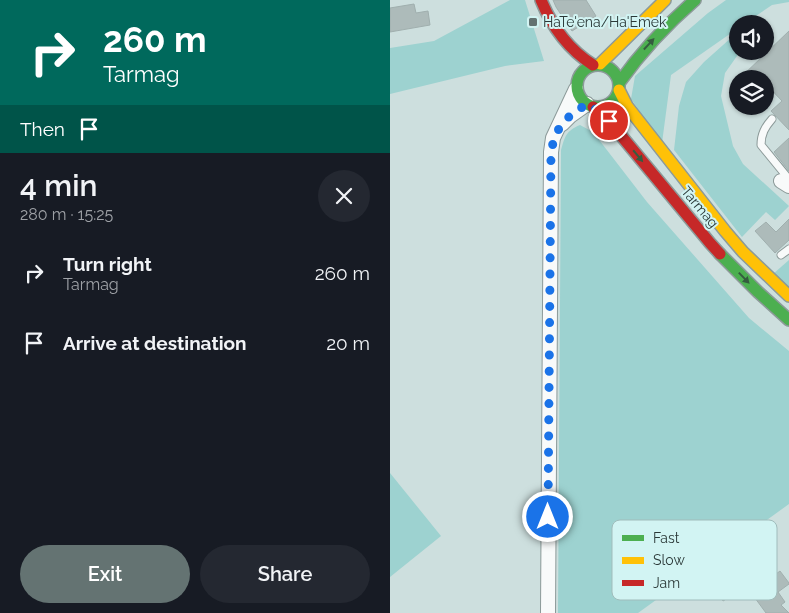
<!DOCTYPE html>
<meta charset="utf-8">
<style>
body{margin:0;font-family:Raleway,sans-serif;background:#242831;color:#f1f3f6;height:100vh;display:flex;flex-direction:column;font-size:19px;white-space:nowrap}
*{box-sizing:border-box;margin:0}
p{font-size:16px;color:#9ea1a6}
.icon{flex:none;width:28px;height:28px;fill:none;stroke:currentColor;stroke-width:2;stroke-linecap:round;stroke-linejoin:round}
.map{position:relative;flex:1;overflow:hidden}
.drawer{display:flex;flex-direction:column;background:#171b24;width:390px}
.drawer>*{flex:none}
.top-card{background:#00695c;color:#fff;overflow:hidden}
.tools{position:absolute;left:339px;top:15px;display:grid;gap:10px}
.tools a{display:grid;place-items:center;width:45px;height:45px;border-radius:50%;background:#171b24;box-shadow:0 1px 4px #0004;font-size:25px}
.pin{position:absolute;display:grid;place-items:center;width:42px;height:42px;color:#fff;margin:-21px;border:2px solid #fff;border-radius:50%;box-shadow:0 1px 5px #0007}
.me{position:absolute;width:55px;margin:-28px;rotate:0deg;stroke-linejoin:round;filter:drop-shadow(0 0 4px #0008)}
.turn{display:flex;align-items:center;gap:18px;height:105px;padding:0 20px;font-size:22px}
.turn .icon{width:65px;height:65px;stroke-width:2.5}
.turn b{display:block;font-size:35px;line-height:42px}
.then{display:flex;align-items:center;height:48px;padding:0 20px;background:#0003;gap:10px;font-size:19px}
.round{display:grid;place-items:center;flex:none;width:52px;height:52px;border-radius:26px;background:#242831}
.overview{display:flex;align-items:center;justify-content:space-between;height:85px;padding:0 20px}
h1{font-size:30px;font-weight:600;line-height:38px}
.button{display:flex;gap:10px;margin-top:auto;padding:10px 20px}
.button a{flex:1;height:58px;border-radius:30px;background:#647372;color:#fff;font-size:20px;font-weight:600;line-height:58px;text-align:center}
.button a+a{background:#242831;color:#f1f3f6}
ul{padding:0;list-style:none}
li{display:flex;align-items:center;gap:15px;height:70px;padding:0 20px}
li div{flex:1}
li b{display:block;font-size:19px}
li em{font-style:normal}
main{display:flex;flex:1;min-height:0}
.map>svg:first-child{display:block}
</style>
<main>
<section class="drawer">
<div class="top-card">
<div class="turn"><svg class="icon" aria-label="right" viewBox="0 0 24 24"><path d="M7 20v-9h11M14 6l5 5-5 5"/></svg><div><b>260 m</b>Tarmag</div></div>
<div class="then">Then<svg class="icon" aria-label="arrive" viewBox="0 0 24 24"><path d="M6 21V4h12l-3 4 3 4H6"/></svg></div>
</div>
<div class="overview"><div><h1>4 min</h1><p>280 m · 15:25</p></div><a class="round"><svg class="icon" aria-label="close" viewBox="0 0 24 24"><path d="M6 6l12 12M18 6L6 18"/></svg></a></div>
<ul>
<li><svg class="icon" aria-label="right" viewBox="0 0 24 24"><path d="M7 20v-9h11M14 6l5 5-5 5"/></svg><div><b>Turn right</b><p>Tarmag</p></div><em>260 m</em></li>
<li><svg class="icon" aria-label="arrive" viewBox="0 0 24 24"><path d="M6 21V4h12l-3 4 3 4H6"/></svg><div><b>Arrive at destination</b></div><em>20 m</em></li>
</ul>
<div class="button"><a>Exit</a><a>Share</a></div>
</section>
<div class="map">
<svg width="399" height="613" viewBox="0 0 399 613">
<rect width="100%" height="100%" fill="#cddfde"/>
<!-- green -->
<g fill="#9dd2d0">
<polygon points="120,0 135,0 154,61 115,66 0,94 0,48 44,41"/>
<polygon points="336,0 399,0 399,2 382,5 354,24 348,24 347,29 281,75 272,143 241,99 245,76 318,13"/>
<polygon points="347,34 348,51 352,51 347,56 335,73 331,96 343,146 353,164 399,206 385,220 376,212 352,237 284,150 289,106 296,82 314,62 342,37"/>
<path d="M190 125 203 132 257 202 359 318 399 351V504L248 613H168L171 150C175 136 176 131 190 125Z"/>
<polygon points="399,260 399,287 383,274"/>
<polygon points="0,473 51,536 0,577"/>
</g>
<!-- building -->
<g fill="#adbbba" stroke="#a0afae">
<polygon points="163,0 196,0 206,16 182,31 166,7"/>
<polygon points="24,4 26,13 38,11 40,25 0,32 0,8"/>
<polygon points="399,31 399,130 381,111 392,101 375,83 375,79 349,79"/>
<polygon points="399,138 399,171 384,152"/>
<polygon points="399,219 399,240 385,253 365,231 376,222 386,232"/>
<polygon points="390,571 399,583 399,584 388,592 395,602 391,605 399,613 376,613 365,598 371,594 366,587 373,581 374,583"/>
<polygon points="335,583 343,595 333,601 326,589"/>
</g>
<g fill="none" stroke-linecap="round" stroke-linejoin="round">
<!-- lane casing -->
<g stroke="#8c9a99" stroke-width="9">
<g id="lane">
<path d="M382 119C375 127 371 134 371 145L398 178 399 182"/>
<polyline points="391,255 399,249"/>
</g>
</g>
<!-- street casing -->
<g stroke="#8c9a99" stroke-width="16">
<g id="street">
<polyline points="172,124 180,116 197,104"/>
<polyline points="391,181 399,186"/>
<polyline points="158,613 161,152 163,138 186,89"/>
</g>
</g>
<!-- fast casing -->
<g stroke="#8c9a99" stroke-width="14">
<g id="fast">
<circle cx="208" cy="86" r="21"/>
<path d="M229 83C251 52 276 25 305 0"/>
<polyline points="330,254 368,292 399,320"/>
</g>
</g>
<!-- slow casing -->
<g stroke="#8c9a99" stroke-width="14">
<g id="slow">
<polyline points="210,64 275,0"/>
<polyline points="229,90 237,106 335,231 353,252 399,296"/>
</g>
</g>
<!-- jam casing -->
<g stroke="#8c9a99" stroke-width="14">
<g id="jam">
<path d="M151 0C162 27 178 49 203 65"/>
<polyline points="203,107 219,121 320,243 330,254"/>
</g>
</g>
<!-- lane -->
<use href="#lane" stroke="#f8fafa" stroke-width="7"/>
<!-- street -->
<use href="#street" stroke="#f8fafa" stroke-width="14"/>
<!-- fast -->
<use href="#fast" stroke="#4caf50" stroke-width="11"/>
<!-- slow -->
<use href="#slow" stroke="#ffc107" stroke-width="11"/>
<!-- jam -->
<use href="#jam" stroke="#c62828" stroke-width="11"/>
</g>
<!-- one-way arrows -->
<defs><path id="oneway-solid" d="M-6-.8H1V-3.2L6.5 0L1 3.2V.8H-6Z" transform="scale(1.25)"/></defs>
<g fill="#355c3f">
<use href="#oneway-solid" transform="translate(259 44) rotate(-47)"/>
<use href="#oneway-solid" transform="translate(248 156) rotate(50)"/>
<use href="#oneway-solid" transform="translate(354 278) rotate(46)"/>
</g>
<g fill="none" stroke-linecap="round" stroke-linejoin="round">
<!-- route -->
<path stroke="#1a73e8" stroke-width="9" stroke-dasharray="0 16.2" d="M158 517 161 152C166 126 175 118 197 104L203 107 219 121"/>
</g>
<!-- markers -->
<rect fill="#647372" stroke="#d2f4f3" stroke-width="2" x="138" y="17" width="10" height="10" rx="2.5"/>
<g text-anchor="middle" dominant-baseline="central" stroke-width="4" stroke-linejoin="round" paint-order="stroke">
<!-- poi labels -->
<g font-size="14" fill="#2b3938" stroke="#d2f4f3" text-anchor="start">
<text x="153" y="22">HaTe'ena/Ha'Emek</text>
</g>
<!-- street labels -->
<g font-size="14" fill="#2b3938" stroke="#d2f4f3">
<text transform="translate(310 207) rotate(50)">Tarmag</text>
</g>
</g>
<!-- legend -->
<rect x="222" y="520" width="165" height="80" rx="8" fill="#d2f4f3" stroke="#a0bcbb" stroke-width="1"/>
<rect x="232" y="535" width="22" height="6" fill="#4caf50"/>
<rect x="232" y="557" width="22" height="7" fill="#ffc107"/>
<rect x="232" y="580" width="22" height="6" fill="#c62828"/>
<g font-size="14" fill="#2b3938">
<text x="263" y="543">Fast</text>
<text x="263" y="565">Slow</text>
<text x="263" y="588">Jam</text>
</g>
</svg>
<div class="tools">
<a><svg class="icon" aria-label="sound" viewBox="0 0 24 24"><path d="M4 9h4l5-4v14l-5-4H4zM17 9q2 3 0 6"/></svg></a>
<a><svg class="icon" aria-label="layers" viewBox="0 0 24 24"><path d="M12 4l9 5-9 5-9-5zM3 14l9 5 9-5"/></svg></a>
</div>
<div class="pin" style="left:219px;top:121px;background:#d93025"><svg class="icon" aria-label="arrive" viewBox="0 0 24 24"><path d="M6 21V4h12l-3 4 3 4H6"/></svg></div>
<svg class="me" style="left:158px;top:517px" viewBox="-20 -20 40 40"><circle r="17" fill="#1a73e8" stroke="#fff" stroke-width="3"/><path d="M0-11L8 9 0 5-8 9z" fill="#fff"/></svg>
</div>
</main>
